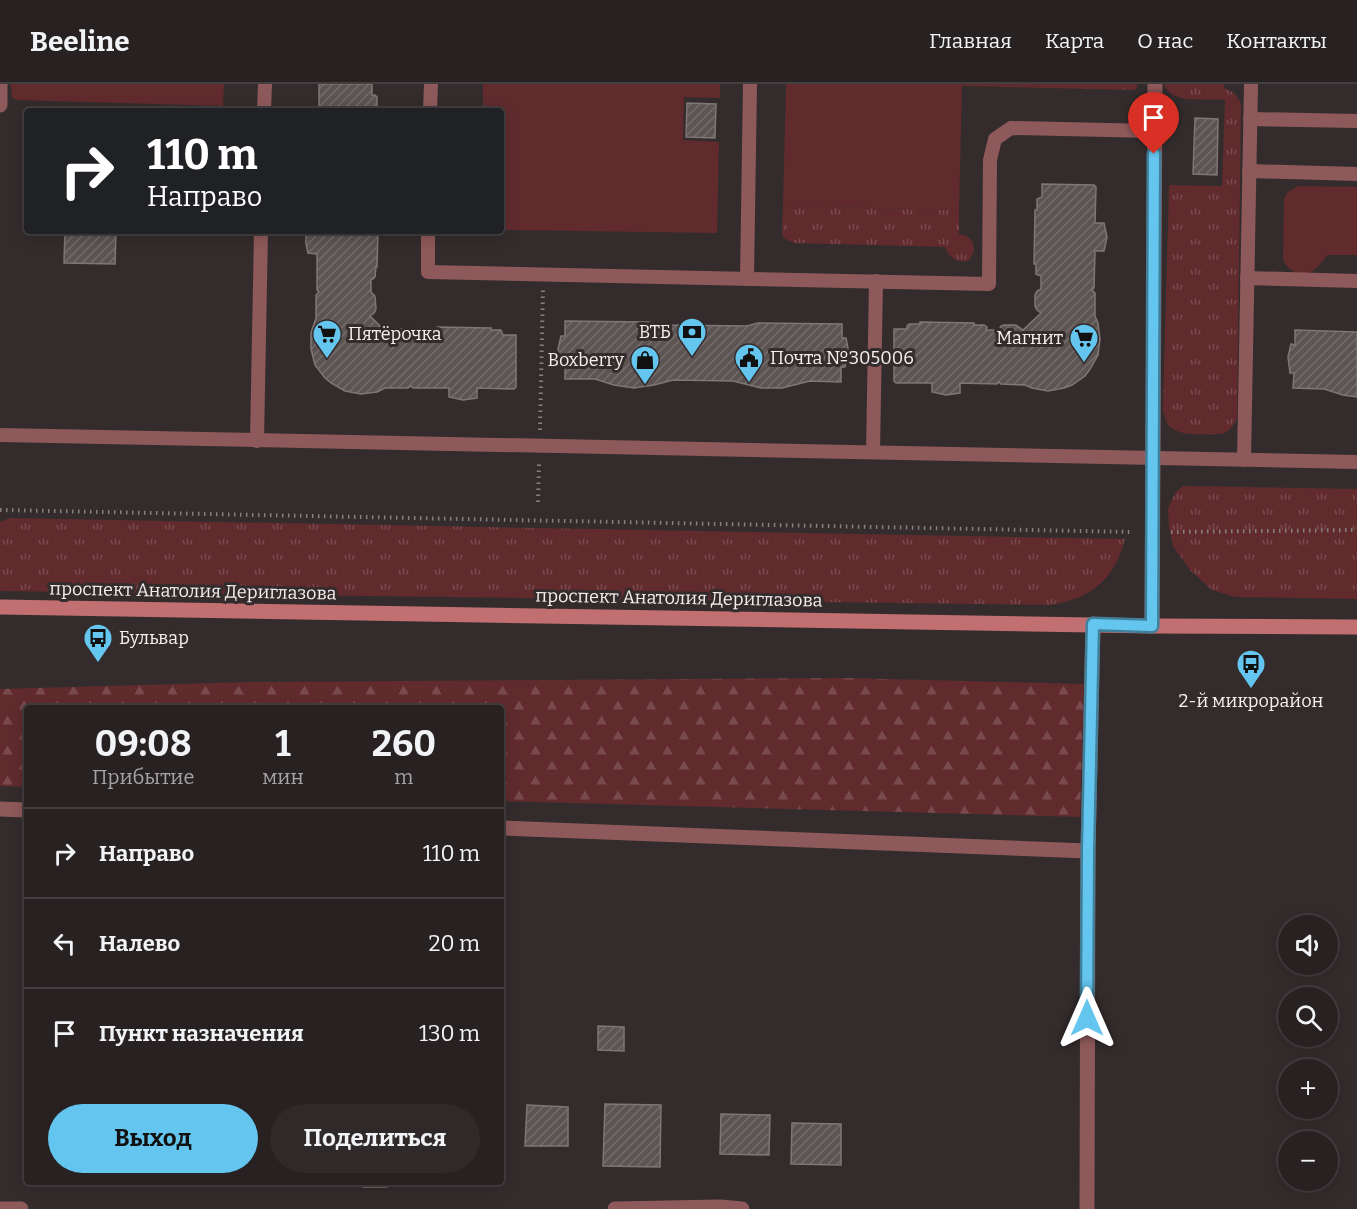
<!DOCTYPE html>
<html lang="ru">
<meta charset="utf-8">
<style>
body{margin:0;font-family:Bitter,serif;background:#2f292a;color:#f1f3f6;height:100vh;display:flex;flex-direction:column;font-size:22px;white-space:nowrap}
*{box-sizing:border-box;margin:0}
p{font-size:20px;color:#a4a3a5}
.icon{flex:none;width:33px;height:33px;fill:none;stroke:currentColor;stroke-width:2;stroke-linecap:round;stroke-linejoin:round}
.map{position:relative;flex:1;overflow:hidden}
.side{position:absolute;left:24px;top:621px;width:480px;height:480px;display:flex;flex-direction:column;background:#272121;border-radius:6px;box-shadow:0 3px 15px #0003,0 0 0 2px #433e3f}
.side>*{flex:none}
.guide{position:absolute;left:24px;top:24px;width:480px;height:126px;border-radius:6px;box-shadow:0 3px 15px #0003,0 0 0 2px #433e3f;background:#202124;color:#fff;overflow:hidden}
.controls{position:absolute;left:1278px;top:831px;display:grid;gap:12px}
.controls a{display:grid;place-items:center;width:60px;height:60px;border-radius:50%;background:#272121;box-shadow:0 3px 15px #0003,0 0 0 2px #433e3f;font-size:30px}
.pin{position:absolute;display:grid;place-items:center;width:51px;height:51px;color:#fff;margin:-62px -26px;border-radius:50% 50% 50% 0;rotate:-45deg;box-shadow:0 0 6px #0007}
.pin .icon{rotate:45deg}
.me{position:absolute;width:66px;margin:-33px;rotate:0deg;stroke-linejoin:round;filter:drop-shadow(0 0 4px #0008)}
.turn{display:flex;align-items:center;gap:21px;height:126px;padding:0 24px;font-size:27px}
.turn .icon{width:78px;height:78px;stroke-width:2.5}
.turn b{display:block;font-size:42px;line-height:51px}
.eta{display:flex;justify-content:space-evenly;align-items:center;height:102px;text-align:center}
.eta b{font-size:36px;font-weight:700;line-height:42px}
.button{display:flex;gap:12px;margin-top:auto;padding:12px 24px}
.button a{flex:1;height:69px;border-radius:36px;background:#64c5ee;color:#111;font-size:24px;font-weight:700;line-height:69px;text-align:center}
.button a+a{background:#2f292a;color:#f1f3f6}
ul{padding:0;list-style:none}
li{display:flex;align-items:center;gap:18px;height:90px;padding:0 24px;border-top:2px solid #433e3f}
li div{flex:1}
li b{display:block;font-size:22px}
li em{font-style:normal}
header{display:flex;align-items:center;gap:36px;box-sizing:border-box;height:84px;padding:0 30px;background:#272121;border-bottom:2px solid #433e3f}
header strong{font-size:28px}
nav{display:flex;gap:33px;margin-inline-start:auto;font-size:21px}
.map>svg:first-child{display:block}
</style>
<header>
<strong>Beeline</strong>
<nav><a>Главная</a><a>Карта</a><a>О нас</a><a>Контакты</a></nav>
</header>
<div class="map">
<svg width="1357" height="1125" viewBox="0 0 1357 1125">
<defs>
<pattern id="grass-tufts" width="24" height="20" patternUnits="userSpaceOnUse" patternTransform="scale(1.5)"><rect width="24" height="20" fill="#612b2e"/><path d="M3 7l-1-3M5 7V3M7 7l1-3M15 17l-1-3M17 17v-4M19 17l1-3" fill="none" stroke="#784a4d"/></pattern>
<pattern id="forest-firs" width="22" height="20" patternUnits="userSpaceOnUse" patternTransform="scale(1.5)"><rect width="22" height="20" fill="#612b2e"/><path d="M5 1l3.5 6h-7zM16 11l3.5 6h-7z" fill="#784a4d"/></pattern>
<pattern id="building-hatch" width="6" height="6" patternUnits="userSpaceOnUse" patternTransform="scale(1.5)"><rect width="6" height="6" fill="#5c5353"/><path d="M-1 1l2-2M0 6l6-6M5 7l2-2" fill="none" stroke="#746c6c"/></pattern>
</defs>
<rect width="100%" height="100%" fill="#342c2c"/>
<!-- grass -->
<g fill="url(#grass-tufts)">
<polygon points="962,0 1137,0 1138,1 1135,6 962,2"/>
<path d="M1164 0H1224V4C1233 7 1237 11 1241 20L1237 333C1234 341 1230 348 1221 350 1208 350 1177 353 1168 341 1166 337 1165 332 1163 327L1169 101 1222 102 1225 16C1207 14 1170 21 1164 0Z"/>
<path d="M783 122 959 126V150C974 152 979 166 968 177 956 178 949 174 945 163L794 159 785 155 782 151Z"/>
<polygon points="1183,402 1357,405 1357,515 1235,513 1212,506 1190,486 1173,462 1169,444 1168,425 1175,409"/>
<path d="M10 434 1125 455C1115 495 1091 515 1050 521L0 507V438Z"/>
</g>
<!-- forest -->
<polygon fill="url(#forest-firs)" points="843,594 1084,600 1080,733 501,717 501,624 27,624 27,703 0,702 0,605 250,598"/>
<!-- park -->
<g fill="#612b2e">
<polygon points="11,0 224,0 223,22 16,16 12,13"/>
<polygon points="483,0 720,0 720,14 684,13 683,56 719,58 717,149 501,146 501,27 483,27"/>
<polygon points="786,0 962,0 959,126 783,122"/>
<path d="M1298 102 1357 103V171H1327C1323 176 1320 182 1314 186 1302 194 1288 188 1283 175L1284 115 1288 108Z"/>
</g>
<!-- building -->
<g fill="url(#building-hatch)" stroke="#7f7676" stroke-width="1.5">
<polygon points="319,0 372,0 372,11 375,11 377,13 377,24 379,24 379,27 319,27"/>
<polygon points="687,19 716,20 715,54 686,53"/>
<polygon points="1195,34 1218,35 1217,91 1193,90"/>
<polygon points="1042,100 1094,101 1096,103 1095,139 1104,139 1107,153 1104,167 1095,167 1094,204 1092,206 1095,209 1095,232 1098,239 1100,255 1098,271 1090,285 1085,292 1072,301 1064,304 1048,307 1032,304 1025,301 1001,300 999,298 997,300 960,299 960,309 946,311 932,308 932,299 896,299 894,297 894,245 907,245 907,242 909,240 920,240 920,238 974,239 974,241 984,241 987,243 986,246 999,246 1001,242 1004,241 1016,241 1023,246 1041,229 1037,226 1035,222 1035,211 1037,207 1041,205 1041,192 1036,190 1036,180 1034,180 1035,126 1037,126 1037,115 1042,113"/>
<polygon points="65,147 116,147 115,180 64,179"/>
<polygon points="306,147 378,147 377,183 376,183 375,193 373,195 371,195 371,208 375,212 376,225 374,229 370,232 388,250 389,250 390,246 395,245 406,245 410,246 411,250 424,250 424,247 427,245 437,245 437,243 491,244 491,246 501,246 503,251 516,251 516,303 514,305 477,304 477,314 463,316 449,313 449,304 413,304 411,302 408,304 385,304 377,308 361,310 345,307 331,299 325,294 315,281 311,265 311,249 316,234 316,211 319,208 317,206 317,170 308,169 306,160"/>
<polygon points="565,237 649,238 659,241 747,242 758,239 842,240 842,254 846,254 848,264 847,275 845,283 841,283 841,298 810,297 782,304 761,304 733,297 673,296 654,301 634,304 614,301 595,295 565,295 565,281 561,281 558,265 561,252 565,252"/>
<polygon points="1295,246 1357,248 1357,313 1343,311 1324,305 1293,304 1294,289 1290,289 1288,273 1291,260 1295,261"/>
<polygon points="598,942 624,943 624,967 598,966"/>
<polygon points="605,1020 661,1021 660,1083 603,1082"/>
<polygon points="527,1021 568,1023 568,1062 525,1062"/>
<polygon points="721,1030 770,1031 769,1071 720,1070"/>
<polygon points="792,1039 841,1040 841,1081 791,1080"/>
<polygon points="363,1098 388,1098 387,1103 363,1103"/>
</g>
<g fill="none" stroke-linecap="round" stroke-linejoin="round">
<!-- path -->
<g stroke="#878080" stroke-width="4" stroke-dasharray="1.5 4.5" stroke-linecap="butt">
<polyline points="540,346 543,206"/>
<polyline points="538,418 539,380"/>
<polyline points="0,426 1133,448"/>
<polyline points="1171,448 1357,446"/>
</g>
<!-- service -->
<g stroke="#8e595a" stroke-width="14">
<polyline points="264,27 265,0"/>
<polyline points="430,27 431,0"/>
<polyline points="1250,35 1357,37"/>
<polyline points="1249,87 1357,90"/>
<polyline points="428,147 428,188 989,200 990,76 995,55 1011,44 1154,47"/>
<polyline points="1247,194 1357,197"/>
<polyline points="747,195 750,0"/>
<polyline points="0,351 1357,378"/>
<polyline points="257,357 261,147"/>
<polyline points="873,368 876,197"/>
<polyline points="1244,376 1251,0"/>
</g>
<!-- minor -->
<g stroke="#8e595a" stroke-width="15">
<polyline points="0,21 0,0"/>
<polyline points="1152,542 1155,0"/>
<polyline points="0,725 27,726"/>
<polyline points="501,744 1088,767"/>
<polyline points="0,1125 21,1125"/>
<polyline points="615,1125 720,1123 742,1125"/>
<polyline points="1087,1125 1088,767 1093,540"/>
</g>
<!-- secondary -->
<polyline stroke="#c26f72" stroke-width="15" points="0,523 1152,542 1357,543"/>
</g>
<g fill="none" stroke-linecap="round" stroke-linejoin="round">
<!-- route casing -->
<g stroke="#41809b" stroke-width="15">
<polyline id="route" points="1087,934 1088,767 1093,540 1152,542 1154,70"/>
</g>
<!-- route -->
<use href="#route" stroke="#64c5ee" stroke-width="10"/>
</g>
<!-- icons -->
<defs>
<g id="bank-pin" transform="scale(1.5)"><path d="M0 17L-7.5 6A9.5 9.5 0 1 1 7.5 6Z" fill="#64c5ee" stroke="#342c2c"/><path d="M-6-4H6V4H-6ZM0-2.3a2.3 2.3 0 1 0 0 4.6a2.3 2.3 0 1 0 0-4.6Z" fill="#111"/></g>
<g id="supermarket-pin" transform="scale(1.5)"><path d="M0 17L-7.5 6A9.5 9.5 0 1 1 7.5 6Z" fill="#64c5ee" stroke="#342c2c"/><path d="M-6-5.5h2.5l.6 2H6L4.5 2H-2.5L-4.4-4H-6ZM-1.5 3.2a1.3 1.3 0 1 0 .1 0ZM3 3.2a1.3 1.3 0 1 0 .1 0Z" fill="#111"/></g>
<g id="civic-pin" transform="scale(1.5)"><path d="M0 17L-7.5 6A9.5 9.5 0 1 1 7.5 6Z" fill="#64c5ee" stroke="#342c2c"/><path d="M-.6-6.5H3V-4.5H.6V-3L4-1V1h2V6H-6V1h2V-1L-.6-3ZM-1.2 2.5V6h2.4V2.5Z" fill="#111"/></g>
<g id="shop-pin" transform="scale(1.5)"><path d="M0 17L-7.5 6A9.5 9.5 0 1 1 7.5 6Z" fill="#64c5ee" stroke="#342c2c"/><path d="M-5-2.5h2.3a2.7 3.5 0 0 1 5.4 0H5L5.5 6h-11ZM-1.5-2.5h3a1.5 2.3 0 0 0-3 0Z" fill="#111"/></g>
<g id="bus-pin" transform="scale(1.5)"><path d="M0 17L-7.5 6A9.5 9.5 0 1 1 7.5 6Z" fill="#64c5ee" stroke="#342c2c"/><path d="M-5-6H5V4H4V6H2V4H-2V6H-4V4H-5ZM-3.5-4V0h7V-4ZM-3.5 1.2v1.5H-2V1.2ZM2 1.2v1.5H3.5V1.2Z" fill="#111"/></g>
</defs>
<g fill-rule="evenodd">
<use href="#bank-pin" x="692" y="248"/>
<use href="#supermarket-pin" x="327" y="250"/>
<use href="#supermarket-pin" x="1084" y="254"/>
<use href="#civic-pin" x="749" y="274"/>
<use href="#shop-pin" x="645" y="276"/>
<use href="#bus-pin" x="98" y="554"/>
<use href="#bus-pin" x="1251" y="580"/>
</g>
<g text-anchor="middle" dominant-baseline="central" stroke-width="6" stroke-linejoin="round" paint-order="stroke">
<!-- poi labels -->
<g font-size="18" fill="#f4efef" stroke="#342c2c" text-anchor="end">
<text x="671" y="248">ВТБ</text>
<text x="348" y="250" text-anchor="start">Пятёрочка</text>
<text x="1063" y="254">Магнит</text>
<text x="770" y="274" text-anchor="start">Почта №305006</text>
<text x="624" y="276">Boxberry</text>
<text x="119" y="554" text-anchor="start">Бульвар</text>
<text x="1251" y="617" text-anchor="middle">2-й микрорайон</text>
</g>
<!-- street labels -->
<g font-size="18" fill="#f4efef" stroke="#342c2c">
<text transform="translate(193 507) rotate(1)">проспект Анатолия Дериглазова</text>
<text transform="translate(679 514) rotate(1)">проспект Анатолия Дериглазова</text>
</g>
</g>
</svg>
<div class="controls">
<a><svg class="icon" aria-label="sound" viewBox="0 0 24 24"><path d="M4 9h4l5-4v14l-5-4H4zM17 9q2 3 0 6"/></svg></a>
<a><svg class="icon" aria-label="search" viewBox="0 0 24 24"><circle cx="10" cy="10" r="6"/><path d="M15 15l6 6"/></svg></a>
<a>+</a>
<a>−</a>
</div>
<div class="pin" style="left:1154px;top:70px;background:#d93025"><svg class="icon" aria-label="arrive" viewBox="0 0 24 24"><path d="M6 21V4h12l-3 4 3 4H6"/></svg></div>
<svg class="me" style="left:1087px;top:934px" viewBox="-20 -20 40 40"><path d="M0-17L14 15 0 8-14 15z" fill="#64c5ee" stroke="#fff" stroke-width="4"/></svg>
<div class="guide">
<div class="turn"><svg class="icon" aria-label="right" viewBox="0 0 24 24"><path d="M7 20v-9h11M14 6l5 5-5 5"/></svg><div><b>110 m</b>Направо</div></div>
</div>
<section class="side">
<div class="eta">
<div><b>09:08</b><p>Прибытие</p></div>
<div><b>1</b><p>мин</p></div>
<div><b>260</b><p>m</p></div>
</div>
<ul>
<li><svg class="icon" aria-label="right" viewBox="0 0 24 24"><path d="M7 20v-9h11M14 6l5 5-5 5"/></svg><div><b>Направо</b></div><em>110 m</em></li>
<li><svg class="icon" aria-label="left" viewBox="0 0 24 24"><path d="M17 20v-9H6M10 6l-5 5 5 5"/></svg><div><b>Налево</b></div><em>20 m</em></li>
<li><svg class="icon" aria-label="arrive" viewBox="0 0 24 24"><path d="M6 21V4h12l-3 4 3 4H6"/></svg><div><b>Пункт назначения</b></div><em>130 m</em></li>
</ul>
<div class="button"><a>Выход</a><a>Поделиться</a></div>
</section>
</div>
